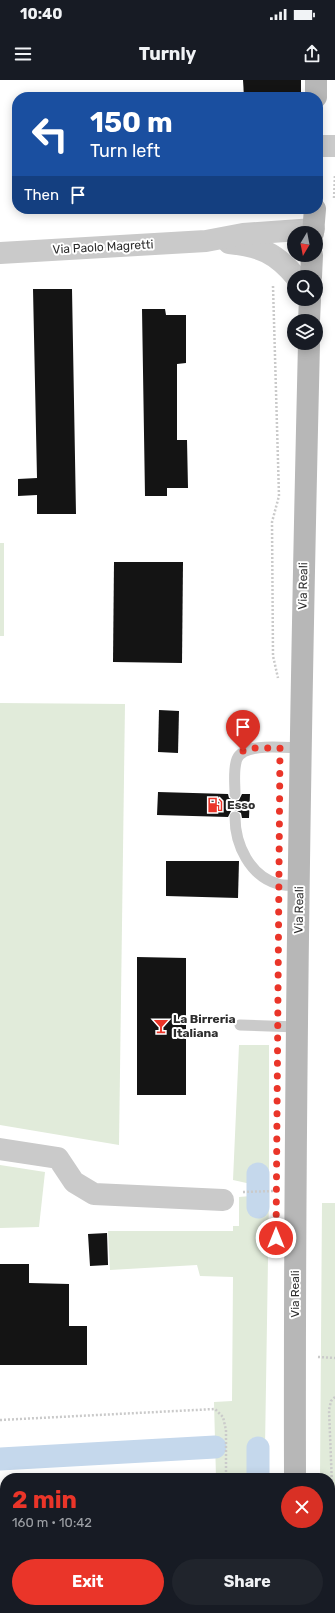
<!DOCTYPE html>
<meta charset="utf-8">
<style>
body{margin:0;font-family:Rubik,sans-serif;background:#20242c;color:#f1f3f6;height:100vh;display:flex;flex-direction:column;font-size:15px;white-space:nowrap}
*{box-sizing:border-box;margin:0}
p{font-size:13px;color:#9ea1a6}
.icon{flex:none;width:22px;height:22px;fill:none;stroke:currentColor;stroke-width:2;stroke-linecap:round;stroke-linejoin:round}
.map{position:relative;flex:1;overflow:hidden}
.sheet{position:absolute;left:0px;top:1393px;width:335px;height:140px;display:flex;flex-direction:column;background:#171b24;border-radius:16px 16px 0 0;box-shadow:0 2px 10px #0003}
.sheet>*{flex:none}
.guide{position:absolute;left:12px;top:12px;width:311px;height:122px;border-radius:16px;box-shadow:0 2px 10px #0003;background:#1a4fa0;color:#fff;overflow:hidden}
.needle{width:26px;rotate:190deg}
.tools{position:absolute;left:287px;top:146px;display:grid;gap:8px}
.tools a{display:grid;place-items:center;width:36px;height:36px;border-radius:50%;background:#171b24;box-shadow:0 2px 10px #0003;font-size:20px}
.pin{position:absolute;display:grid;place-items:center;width:34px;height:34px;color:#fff;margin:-41px -17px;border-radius:50% 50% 50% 0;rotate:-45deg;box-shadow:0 0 4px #0007}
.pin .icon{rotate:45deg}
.me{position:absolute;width:44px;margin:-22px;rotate:0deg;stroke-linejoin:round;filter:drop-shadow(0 0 3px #0008)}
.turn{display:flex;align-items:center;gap:14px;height:84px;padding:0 12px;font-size:18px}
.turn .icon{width:52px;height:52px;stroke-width:2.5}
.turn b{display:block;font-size:28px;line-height:34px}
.then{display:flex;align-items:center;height:38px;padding:0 12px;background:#0003;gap:8px;font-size:15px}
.round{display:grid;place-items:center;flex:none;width:42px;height:42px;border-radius:21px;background:#20242c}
.overview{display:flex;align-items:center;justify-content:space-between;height:68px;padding:0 12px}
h1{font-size:24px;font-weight:700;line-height:30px;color:#ea3529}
.button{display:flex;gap:8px;margin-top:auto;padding:8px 12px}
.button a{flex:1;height:46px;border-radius:24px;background:#ea3529;color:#fff;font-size:16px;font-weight:700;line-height:46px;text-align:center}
.button a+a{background:#20242c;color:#f1f3f6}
.status{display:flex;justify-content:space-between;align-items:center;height:28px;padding:0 20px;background:#171b24;direction:ltr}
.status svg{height:11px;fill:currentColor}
header{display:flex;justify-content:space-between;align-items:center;height:52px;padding:0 12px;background:#171b24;font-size:18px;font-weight:700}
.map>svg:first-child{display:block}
</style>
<div class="status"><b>10:40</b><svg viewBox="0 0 49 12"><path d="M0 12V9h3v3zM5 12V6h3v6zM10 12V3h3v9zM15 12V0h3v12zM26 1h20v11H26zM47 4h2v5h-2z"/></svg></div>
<header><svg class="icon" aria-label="menu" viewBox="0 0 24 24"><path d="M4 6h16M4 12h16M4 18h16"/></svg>Turnly<svg class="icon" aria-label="share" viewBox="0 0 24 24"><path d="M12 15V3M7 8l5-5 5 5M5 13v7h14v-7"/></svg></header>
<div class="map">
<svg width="335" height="1533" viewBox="0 0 335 1533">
<rect width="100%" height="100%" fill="#fff"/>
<!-- green -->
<g fill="#e1ebda">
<rect x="0" y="463" width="4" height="93"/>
<polygon points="0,623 125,624 119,1065 0,1045"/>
<polygon points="239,965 269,965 269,1107 263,1107 263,1099 258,1094 254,1095 251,1104 233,1100"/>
<polygon points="0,1085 45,1092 39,1147 0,1148"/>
<polygon points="251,1116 251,1123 254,1126 258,1127 263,1123 263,1117 269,1116 265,1368 252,1368 252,1398 216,1398 214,1322 232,1321 233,1197 200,1196 197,1185 110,1190 108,1151 233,1151 233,1146 239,1146 239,1117"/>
<polygon points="322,1123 335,1123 335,1472 330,1473 330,1398 320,1398"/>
<polygon points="152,1528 255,1528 254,1533 152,1533"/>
</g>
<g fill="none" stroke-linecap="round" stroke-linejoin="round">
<!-- canal -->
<g stroke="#c5d8ec" stroke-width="23">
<polyline points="258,1127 258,1094"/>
<polyline points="258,1368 258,1398"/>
<polyline points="0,1379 215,1367"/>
</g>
</g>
<!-- building -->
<g fill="#141414">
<polygon points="243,0 301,0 301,17 244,17"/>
<polygon points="33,209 72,209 76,434 37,434 37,415 18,416 18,399 37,398"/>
<polygon points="142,229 165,229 166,235 186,235 186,283 177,284 177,360 187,360 188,408 167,408 167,416 145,416"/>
<polygon points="114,482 183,482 182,583 113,582"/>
<polygon points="159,630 179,631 178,673 158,672"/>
<polygon points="158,712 228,714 229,718 235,721 239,720 242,714 250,714 249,738 242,738 241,733 235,730 231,731 228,737 157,735"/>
<polygon points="166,781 239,781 238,818 166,816"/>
<polygon points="137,877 186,878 186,1015 137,1015"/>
<polygon points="107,1153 108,1185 90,1186 88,1154"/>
<polygon points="0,1184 29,1184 29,1203 69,1204 69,1246 87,1246 87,1285 0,1285"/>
</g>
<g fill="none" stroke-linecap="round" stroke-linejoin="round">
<!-- path -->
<g stroke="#cacaca" stroke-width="2.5" stroke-dasharray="2 2" stroke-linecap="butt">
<polyline points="334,118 335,94"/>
<polyline points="273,206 279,416 272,442 273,576 278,598"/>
<polyline points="243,1112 274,1111"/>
<polyline points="318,1277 335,1278"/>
<polyline points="335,1317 331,1321 329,1330 333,1430 335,1432"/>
<polyline points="0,1340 215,1329 223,1337 226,1350 226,1398"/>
<polyline points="0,1445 5,1444"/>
</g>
<!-- lane -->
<g stroke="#cacaca" stroke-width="11">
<path d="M235 714C235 703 233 689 237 679 244 662 285 668 301 668"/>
<path d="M235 737C235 765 250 796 278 804 284 806 293 805 300 805"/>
<polyline points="240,945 298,947"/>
</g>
<!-- street -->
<g stroke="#cacaca" stroke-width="22">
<polyline points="318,66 335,66"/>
<path d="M229 163C260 166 276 173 296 197"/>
<polyline points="0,173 206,161 243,154 314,149"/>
<polyline points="0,1069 58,1078 74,1102 94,1114 223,1120"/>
</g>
<!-- secondary -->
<g stroke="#b7b7b7" stroke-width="22">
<polyline points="316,0 316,17"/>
<polyline points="313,153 315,129"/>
<polyline points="311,197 312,175"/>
<polyline points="309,241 310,219"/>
<path d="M295 1398C294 1020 300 641 309 263"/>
<polyline points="280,1533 282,1528"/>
</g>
</g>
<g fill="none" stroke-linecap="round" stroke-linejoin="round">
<!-- route -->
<polyline stroke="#ea3529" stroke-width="7" stroke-dasharray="0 12.6" points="243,671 252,668 280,668 276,1158"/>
</g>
<!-- icons -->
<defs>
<g id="fuel-bare" transform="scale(1.2)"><path d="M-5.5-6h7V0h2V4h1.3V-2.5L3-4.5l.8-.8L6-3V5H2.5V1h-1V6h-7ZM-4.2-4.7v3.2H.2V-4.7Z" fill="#ea3529" stroke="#fff" stroke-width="2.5" paint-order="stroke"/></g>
<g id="bar-bare" transform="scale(1.2)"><path d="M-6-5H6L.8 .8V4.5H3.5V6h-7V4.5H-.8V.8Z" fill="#ea3529" stroke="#fff" stroke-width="2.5" paint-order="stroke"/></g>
</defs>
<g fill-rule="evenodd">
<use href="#fuel-bare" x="215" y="725"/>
<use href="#bar-bare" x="161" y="946"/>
</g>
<g text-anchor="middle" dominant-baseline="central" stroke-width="4" stroke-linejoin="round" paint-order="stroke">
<!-- street labels -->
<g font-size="12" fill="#2d2d2d" stroke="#fff">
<text transform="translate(103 167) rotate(-3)">Via Paolo Magretti</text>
<text transform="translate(303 506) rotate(-89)">Via Reali</text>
<text transform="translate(299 830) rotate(-89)">Via Reali</text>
<text transform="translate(295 1214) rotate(-90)">Via Reali</text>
</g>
<!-- poi labels -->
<g font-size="12" font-weight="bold" fill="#2d2d2d" stroke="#fff" text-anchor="start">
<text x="227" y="725">Esso</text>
<text x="173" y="939">La Birreria<tspan x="173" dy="14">Italiana</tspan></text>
</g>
</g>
</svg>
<div class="tools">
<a><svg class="needle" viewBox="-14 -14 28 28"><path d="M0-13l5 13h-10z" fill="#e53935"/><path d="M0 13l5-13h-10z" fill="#9ea1a6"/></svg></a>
<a><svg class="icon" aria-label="search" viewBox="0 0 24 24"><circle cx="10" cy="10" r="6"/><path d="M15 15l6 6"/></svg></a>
<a><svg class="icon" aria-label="layers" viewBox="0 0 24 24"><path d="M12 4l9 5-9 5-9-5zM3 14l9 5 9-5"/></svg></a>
</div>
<div class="pin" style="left:243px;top:671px;background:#d93025"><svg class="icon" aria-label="arrive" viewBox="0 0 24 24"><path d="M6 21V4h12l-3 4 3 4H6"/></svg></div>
<svg class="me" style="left:276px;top:1158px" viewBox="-20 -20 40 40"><circle r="17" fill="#ea3529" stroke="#fff" stroke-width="3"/><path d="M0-11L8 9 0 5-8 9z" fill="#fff"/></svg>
<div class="guide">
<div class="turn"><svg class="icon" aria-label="left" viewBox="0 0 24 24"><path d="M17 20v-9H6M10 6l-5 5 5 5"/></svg><div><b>150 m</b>Turn left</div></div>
<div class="then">Then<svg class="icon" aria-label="arrive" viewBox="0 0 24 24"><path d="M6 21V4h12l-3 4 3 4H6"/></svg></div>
</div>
<section class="sheet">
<div class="overview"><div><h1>2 min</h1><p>160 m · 10:42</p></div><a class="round" style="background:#d93025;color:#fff"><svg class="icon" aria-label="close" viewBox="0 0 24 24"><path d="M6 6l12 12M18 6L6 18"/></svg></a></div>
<div class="button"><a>Exit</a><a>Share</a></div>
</section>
</div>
